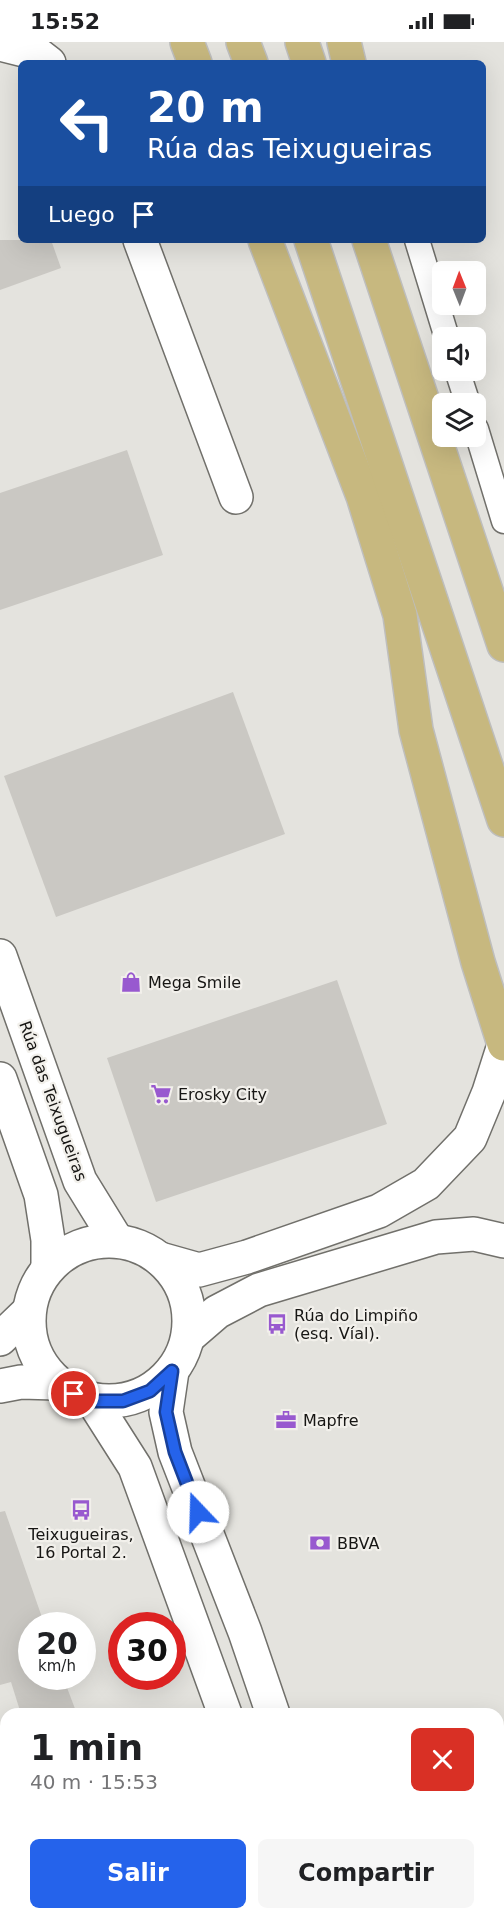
<!DOCTYPE html>
<html lang="es">
<meta charset="utf-8">
<style>
body{margin:0;font-family:"DejaVu Sans",sans-serif;background:#f6f6f6;color:#202124;height:100vh;display:flex;flex-direction:column;font-size:22px;white-space:nowrap}
*{box-sizing:border-box;margin:0}
p{font-size:20px;color:#757577}
.icon{flex:none;width:33px;height:33px;fill:none;stroke:currentColor;stroke-width:2;stroke-linecap:round;stroke-linejoin:round}
.map{position:relative;flex:1;overflow:hidden}
.sheet{position:absolute;left:0px;top:1666px;width:504px;height:212px;display:flex;flex-direction:column;background:#fff;border-radius:18px 18px 0 0;box-shadow:0 6px 24px #0002}
.sheet>*{flex:none}
.top-card{position:absolute;left:18px;top:18px;width:468px;height:183px;border-radius:9px;box-shadow:0 6px 24px #0002;background:#1a4fa0;color:#fff;overflow:hidden}
.needle{width:39px;rotate:359deg}
.tools{position:absolute;left:432px;top:219px;display:grid;gap:12px}
.tools a{display:grid;place-items:center;width:54px;height:54px;border-radius:9px;background:#fff;box-shadow:0 6px 24px #0002;font-size:30px}
.speed{position:absolute;left:18px;top:1570px;display:flex;gap:12px;font-size:30px;font-weight:700;text-align:center}
.speed>*{display:grid;place-content:center;width:78px;height:78px;border-radius:50%;background:#fff;box-shadow:0 6px 24px #0002;line-height:1}
.speed small{font-size:15px;font-weight:400}
.speed .limit{border:9px solid #d22;background:#fff;color:#111}
.pin{position:absolute;display:grid;place-items:center;width:51px;height:51px;color:#fff;margin:-26px;border:3px solid #fff;border-radius:50%;box-shadow:0 2px 6px #0007}
.me{position:absolute;width:66px;margin:-33px;rotate:339deg;stroke-linejoin:round;filter:drop-shadow(0 0 4px #0008)}
.turn{display:flex;align-items:center;gap:21px;height:126px;padding:0 30px;font-size:27px}
.turn .icon{width:78px;height:78px;stroke-width:2.5}
.turn b{display:block;font-size:42px;line-height:51px}
.then{display:flex;align-items:center;height:57px;padding:0 30px;background:#0003;gap:12px;font-size:22px}
.round{display:grid;place-items:center;flex:none;width:63px;height:63px;border-radius:9px;background:#f6f6f6}
.headline{display:flex;align-items:center;justify-content:space-between;height:102px;padding:0 30px}
h1{font-size:36px;font-weight:600;line-height:45px}
.button{display:flex;gap:12px;margin-top:auto;padding:12px 30px}
.button a{flex:1;height:69px;border-radius:9px;background:#2563eb;color:#fff;font-size:24px;font-weight:600;line-height:69px;text-align:center}
.button a+a{background:#f6f6f6;color:#202124}
.status{display:flex;justify-content:space-between;align-items:center;height:42px;padding:0 30px;background:#fff;direction:ltr}
.status svg{height:16px;fill:currentColor}
.map>svg:first-child{display:block}
</style>
<div class="status"><b>15:52</b><svg viewBox="0 0 49 12"><path d="M0 12V9h3v3zM5 12V6h3v6zM10 12V3h3v9zM15 12V0h3v12zM26 1h20v11H26zM47 4h2v5h-2z"/></svg></div>
<div class="map">
<svg width="504" height="1877" viewBox="0 0 504 1877">
<rect width="100%" height="100%" fill="#e4e3de"/>
<!-- building -->
<g fill="#cac8c3">
<polygon points="0,198 51,198 61,226 0,248"/>
<polygon points="127,408 163,513 0,568 0,451"/>
<polygon points="233,650 285,792 56,875 4,734"/>
<polygon points="337,938 387,1082 156,1160 107,1016"/>
<polygon points="5,1469 45,1584 32,1584 32,1635 63,1635 77,1672 21,1672 11,1640 0,1643 0,1470"/>
</g>
<g fill="none" stroke-linecap="round" stroke-linejoin="round">
<!-- service casing -->
<g stroke="#71706b" stroke-width="27">
<g id="service">
<polyline points="417,198 447,296"/>
<polyline points="457,328 468,362"/>
<polyline points="476,387 504,479"/>
</g>
</g>
<!-- minor casing -->
<g stroke="#71706b" stroke-width="36">
<g id="minor">
<polyline points="0,2 36,11 49,21"/>
<polyline points="140,198 236,455"/>
<polyline points="0,914 80,1139 117,1199"/>
<polyline points="0,1037 41,1153 48,1198 48,1226"/>
<circle cx="109" cy="1279" r="80"/>
<polyline points="160,1217 199,1228 247,1215 379,1169 426,1142 470,1096 489,1050 504,1003"/>
<polyline points="188,1295 217,1270 259,1248 436,1195 474,1192 504,1199"/>
<polyline points="0,1297 29,1269"/>
<polyline points="172,1329 166,1370 175,1410 245,1590 273,1672"/>
<polyline points="0,1344 21,1340 56,1341"/>
<polyline points="93,1359 135,1425 225,1672"/>
<polyline points="298,1872 299,1877"/>
<polyline points="342,1872 344,1877"/>
</g>
</g>
<!-- trunk casing -->
<g stroke="#bebebd" stroke-width="36">
<g id="trunk">
<polyline points="187,0 195,21"/>
<polyline points="243,0 251,21"/>
<polyline points="302,0 309,21"/>
<polyline points="344,0 349,21"/>
<polyline points="265,198 363,454 400,573 416,688 478,920 504,1002"/>
<polyline points="311,198 504,778"/>
<polyline points="369,198 504,603"/>
</g>
</g>
<!-- service -->
<use href="#service" stroke="#fff" stroke-width="24"/>
<!-- minor -->
<use href="#minor" stroke="#fff" stroke-width="33"/>
<!-- trunk -->
<use href="#trunk" stroke="#c7b87f" stroke-width="33"/>
</g>
<g fill="none" stroke-linecap="round" stroke-linejoin="round">
<!-- route casing -->
<g stroke="#184099" stroke-width="15">
<polyline id="route" points="74,1352 93,1359 123,1359 150,1349 172,1329 166,1370 175,1410 198,1470"/>
</g>
<!-- route -->
<use href="#route" stroke="#2563eb" stroke-width="10"/>
</g>
<!-- icons -->
<defs>
<g id="shop-bare" transform="scale(1.62)"><path d="M-5-2.5h2.3a2.7 3.5 0 0 1 5.4 0H5L5.5 6h-11ZM-1.5-2.5h3a1.5 2.3 0 0 0-3 0Z" fill="#9859cf" stroke="#f2f0eb" stroke-width="2.5" paint-order="stroke"/></g>
<g id="supermarket-bare" transform="scale(1.62)"><path d="M-6-5.5h2.5l.6 2H6L4.5 2H-2.5L-4.4-4H-6ZM-1.5 3.2a1.3 1.3 0 1 0 .1 0ZM3 3.2a1.3 1.3 0 1 0 .1 0Z" fill="#9859cf" stroke="#f2f0eb" stroke-width="2.5" paint-order="stroke"/></g>
<g id="bus-bare" transform="scale(1.62)"><path d="M-5-6H5V4H4V6H2V4H-2V6H-4V4H-5ZM-3.5-4V0h7V-4ZM-3.5 1.2v1.5H-2V1.2ZM2 1.2v1.5H3.5V1.2Z" fill="#9859cf" stroke="#f2f0eb" stroke-width="2.5" paint-order="stroke"/></g>
<g id="office-bare" transform="scale(1.62)"><path d="M-6-3h4V-5.5h4V-3h4V5H-6ZM-1-4.5V-3h2v-1.5ZM-6 0V1H6V0Z" fill="#9859cf" stroke="#f2f0eb" stroke-width="2.5" paint-order="stroke"/></g>
<g id="bank-bare" transform="scale(1.62)"><path d="M-6-4H6V4H-6ZM0-2.3a2.3 2.3 0 1 0 0 4.6a2.3 2.3 0 1 0 0-4.6Z" fill="#9859cf" stroke="#f2f0eb" stroke-width="2.5" paint-order="stroke"/></g>
</defs>
<g fill-rule="evenodd">
<use href="#shop-bare" x="131" y="940"/>
<use href="#supermarket-bare" x="161" y="1052"/>
<use href="#bus-bare" x="277" y="1282"/>
<use href="#office-bare" x="286" y="1378"/>
<use href="#bus-bare" x="81" y="1468"/>
<use href="#bank-bare" x="320" y="1501"/>
</g>
<g text-anchor="middle" dominant-baseline="central" stroke-width="4.5" stroke-linejoin="round" paint-order="stroke">
<!-- poi labels -->
<g font-size="16" fill="#171614" stroke="#f2f0eb" text-anchor="start">
<text x="148" y="940">Mega Smile</text>
<text x="178" y="1052">Erosky City</text>
<text x="294" y="1273">Rúa do Limpiño<tspan x="294" dy="18">(esq. Víal).</tspan></text>
<text x="303" y="1378">Mapfre</text>
<text x="81" y="1492" text-anchor="middle">Teixugueiras,<tspan x="81" dy="18">16 Portal 2.</tspan></text>
<text x="337" y="1501">BBVA</text>
</g>
<!-- street labels -->
<g font-size="16" fill="#171614" stroke="#f2f0eb">
<text transform="translate(53 1059) rotate(70)">Rúa das Teixugueiras</text>
</g>
</g>
</svg>
<div class="tools">
<a><svg class="needle" viewBox="-14 -14 28 28"><path d="M0-13l5 13h-10z" fill="#e53935"/><path d="M0 13l5-13h-10z" fill="#757577"/></svg></a>
<a><svg class="icon" aria-label="sound" viewBox="0 0 24 24"><path d="M4 9h4l5-4v14l-5-4H4zM17 9q2 3 0 6"/></svg></a>
<a><svg class="icon" aria-label="layers" viewBox="0 0 24 24"><path d="M12 4l9 5-9 5-9-5zM3 14l9 5 9-5"/></svg></a>
</div>
<div class="speed"><div>20<small>km/h</small></div><div class="limit">30</div></div>
<div class="pin" style="left:74px;top:1352px;background:#d93025"><svg class="icon" aria-label="arrive" viewBox="0 0 24 24"><path d="M6 21V4h12l-3 4 3 4H6"/></svg></div>
<svg class="me" style="left:198px;top:1470px" viewBox="-20 -20 40 40"><circle r="19" fill="#fff"/><path d="M0-13L10 11 0 6-10 11z" fill="#2563eb"/></svg>
<div class="top-card">
<div class="turn"><svg class="icon" aria-label="left" viewBox="0 0 24 24"><path d="M17 20v-9H6M10 6l-5 5 5 5"/></svg><div><b>20 m</b>Rúa das Teixugueiras</div></div>
<div class="then">Luego<svg class="icon" aria-label="arrive" viewBox="0 0 24 24"><path d="M6 21V4h12l-3 4 3 4H6"/></svg></div>
</div>
<section class="sheet">
<div class="headline"><div><h1>1 min</h1><p>40 m · 15:53</p></div><a class="round" style="background:#d93025;color:#fff"><svg class="icon" aria-label="close" viewBox="0 0 24 24"><path d="M6 6l12 12M18 6L6 18"/></svg></a></div>
<div class="button"><a>Salir</a><a>Compartir</a></div>
</section>
</div>
